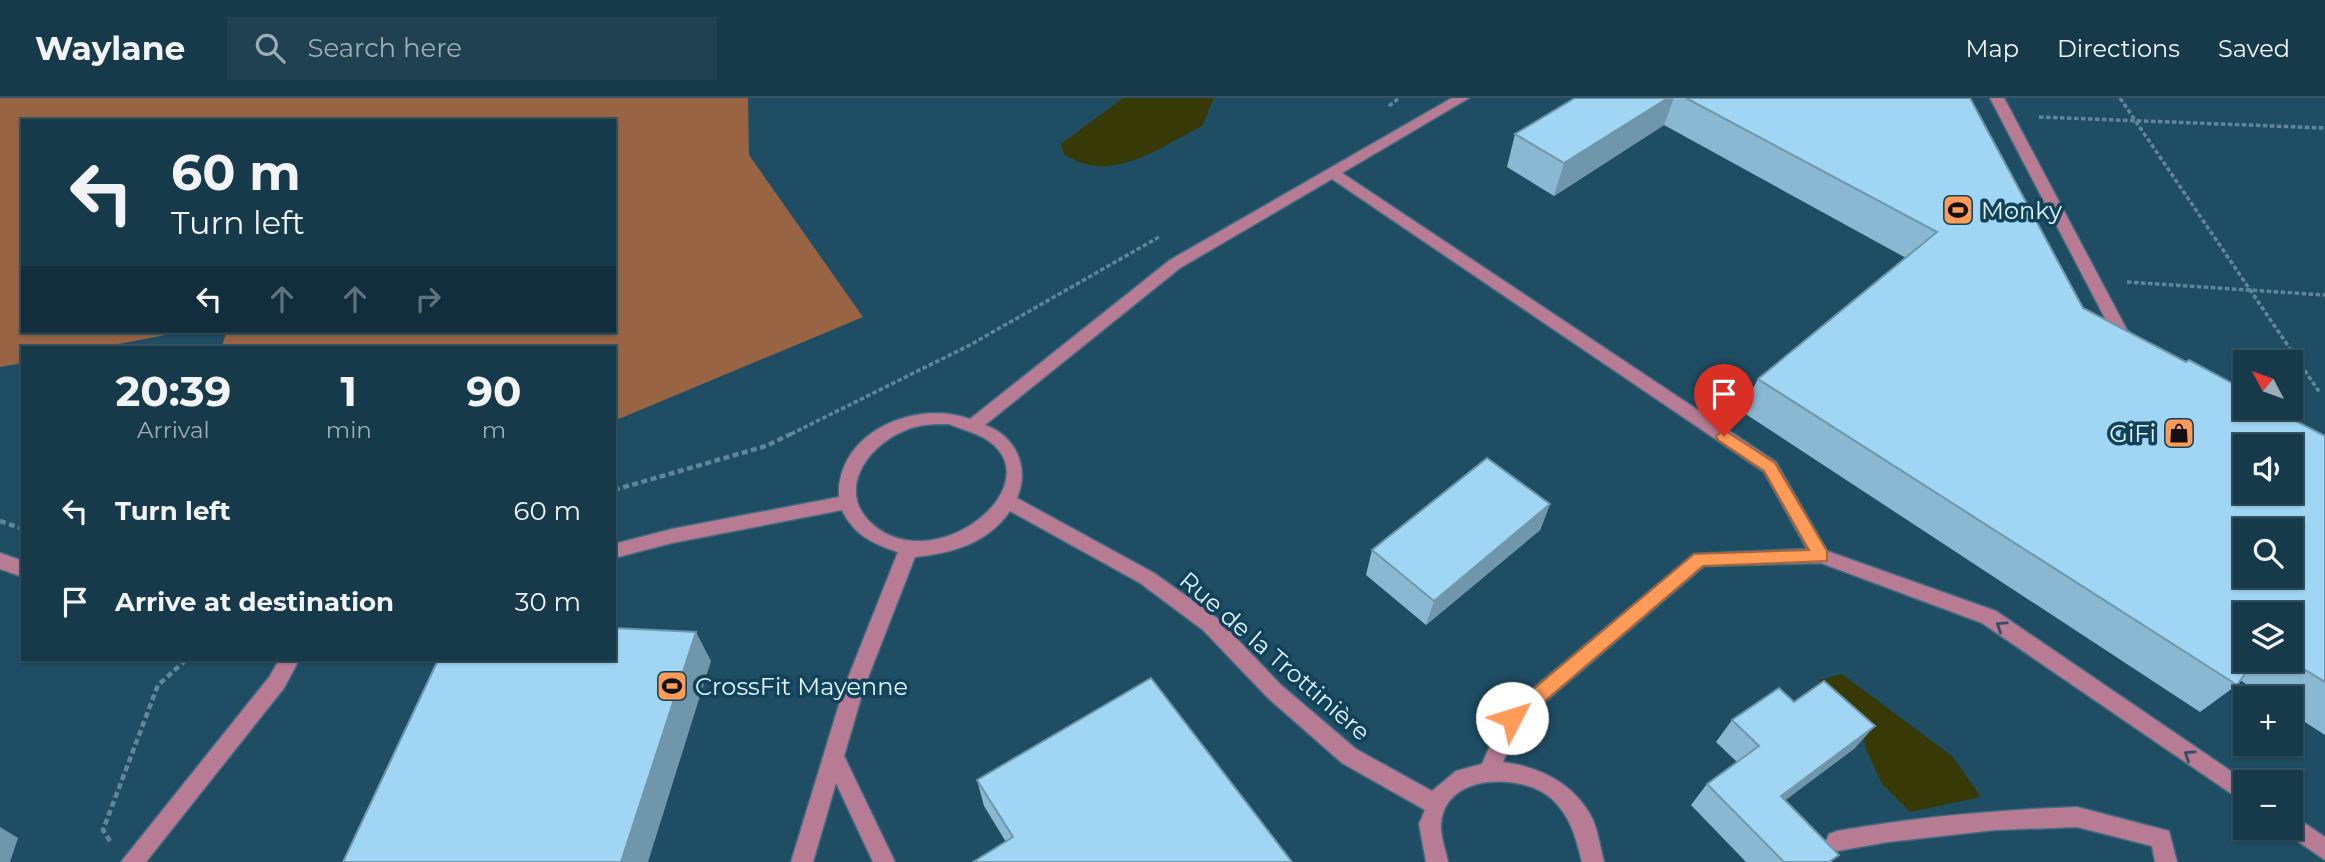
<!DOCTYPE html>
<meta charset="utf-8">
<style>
body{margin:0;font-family:Montserrat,sans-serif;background:#204152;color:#f1f3f6;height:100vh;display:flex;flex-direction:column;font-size:26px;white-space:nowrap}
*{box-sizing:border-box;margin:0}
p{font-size:23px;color:#9eadb5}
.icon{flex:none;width:38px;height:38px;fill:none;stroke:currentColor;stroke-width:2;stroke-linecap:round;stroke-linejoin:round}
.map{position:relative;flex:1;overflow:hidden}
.sheet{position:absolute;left:21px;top:248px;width:595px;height:315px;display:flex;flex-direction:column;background:#173a4b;border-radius:0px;box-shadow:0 2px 5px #0004,0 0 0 2px #365463}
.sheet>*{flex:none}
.guide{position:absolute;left:21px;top:21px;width:595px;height:214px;border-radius:0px;box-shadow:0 2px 5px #0004,0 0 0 2px #365463;background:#173a4b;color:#f1f3f6;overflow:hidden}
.needle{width:46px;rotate:311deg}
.controls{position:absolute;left:2233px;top:252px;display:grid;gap:14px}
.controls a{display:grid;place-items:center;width:70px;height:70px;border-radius:0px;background:#173a4b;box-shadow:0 2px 5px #0004,0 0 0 2px #365463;font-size:35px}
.pin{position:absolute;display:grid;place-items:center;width:60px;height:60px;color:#fff;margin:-72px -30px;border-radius:50% 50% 50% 0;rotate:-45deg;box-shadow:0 0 7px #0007}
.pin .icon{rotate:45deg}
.me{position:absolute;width:77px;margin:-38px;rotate:50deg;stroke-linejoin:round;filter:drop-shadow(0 0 5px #0008)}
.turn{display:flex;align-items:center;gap:24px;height:147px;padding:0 35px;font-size:32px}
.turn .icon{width:91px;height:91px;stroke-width:2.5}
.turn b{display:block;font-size:49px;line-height:60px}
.lanes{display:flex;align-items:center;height:66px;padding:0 35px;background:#0003;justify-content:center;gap:35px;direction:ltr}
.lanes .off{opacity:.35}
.eta{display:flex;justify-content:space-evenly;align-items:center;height:119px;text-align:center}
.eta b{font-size:42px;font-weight:700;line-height:49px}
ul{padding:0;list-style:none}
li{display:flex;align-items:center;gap:21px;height:91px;padding:0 35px}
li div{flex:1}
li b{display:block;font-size:26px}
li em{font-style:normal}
header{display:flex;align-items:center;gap:42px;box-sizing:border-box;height:98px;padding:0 35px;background:#173a4b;border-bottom:2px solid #365463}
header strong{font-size:33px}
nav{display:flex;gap:38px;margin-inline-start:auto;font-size:24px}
.search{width:490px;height:63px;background:#204152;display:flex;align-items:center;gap:18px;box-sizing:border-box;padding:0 24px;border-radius:0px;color:#9eadb5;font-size:26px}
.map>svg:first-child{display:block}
</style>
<header>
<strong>Waylane</strong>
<div class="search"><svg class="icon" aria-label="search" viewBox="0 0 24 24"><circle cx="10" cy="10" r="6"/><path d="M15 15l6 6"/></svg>Search here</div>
<nav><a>Map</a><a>Directions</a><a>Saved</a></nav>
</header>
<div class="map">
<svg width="2325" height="764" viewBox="0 0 2325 764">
<rect width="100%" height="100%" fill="#1f4d64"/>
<!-- green -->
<polygon fill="#986443" points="0,0 748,0 749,57 863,219 614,323 614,250 221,250 227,233 614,233 614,23 23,23 23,233 187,233 97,250 23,250 23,265 0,269"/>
<!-- water -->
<g fill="#373a06">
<path d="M1123 0H1214L1202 28C1160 49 1110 88 1064 56L1061 46Z"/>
<polygon points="1842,576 1952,658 1981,699 1910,714 1882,686 1866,651 1859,620 1822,590 1820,582"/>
</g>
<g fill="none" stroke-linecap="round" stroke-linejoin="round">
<!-- minor casing -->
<g stroke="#426b80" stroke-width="3">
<g id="minor">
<path d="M1452 0H1469L1342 75 1776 364 1827 453 1996 513 2247 684 2245 705 1982 525 1821 465 1704 468 1519 626 1503 664C1539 669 1571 684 1590 716 1598 730 1600 749 1604 764H1582C1576 740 1571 719 1552 701 1522 674 1444 675 1441 726 1440 738 1446 753 1448 764H1426L1419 726 1425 712 1342 665 1267 599 1203 532 1140 485 1010 413C987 446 952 455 915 459L864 590 844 658 895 764H873L836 685 813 764H791L844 590 898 454C873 446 854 437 842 412L672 445 614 460V446L672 431 839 399C836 334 916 301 970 321L1170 162ZM1332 81 1764 374 1807 451 1694 456 1505 614 1482 666 1456 673 1432 693 1356 651 1281 587 1217 520 1154 475 1017 400C1030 370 1016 338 985 327L1180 170ZM949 326C960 331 974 334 984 340 1055 382 943 478 877 430 833 397 865 348 906 332 920 326 935 326 949 326Z"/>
<polygon points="1990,0 2004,0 2135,247 2133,251 2127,253 2119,247"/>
<polygon points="0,455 23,463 23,479 0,471"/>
<polygon points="279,562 299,562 284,590 146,764 121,764 270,578"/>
<path d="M2077 709 2169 733 2177 764H2155L2152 748 2077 729 1995 732 1888 744 1837 753 1829 750 1826 743 1829 736 1837 733C1917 719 1996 712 2077 709Z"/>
<polygon points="2291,716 2325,739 2325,762 2283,733 2282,730 2291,730"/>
</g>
</g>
<!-- path-far1 -->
<g stroke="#618699" stroke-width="3.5" stroke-dasharray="4.5 2.5" stroke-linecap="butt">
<polyline points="2120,0 2320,295"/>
<polyline points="1389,8 1399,0"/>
<polyline points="2039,19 2325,30"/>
<polyline points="2127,184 2325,197"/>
<polyline points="791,336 970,247 1159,139"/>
</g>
<!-- path -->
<g stroke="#618699" stroke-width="4.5" stroke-dasharray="6 3.5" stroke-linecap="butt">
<polyline points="614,392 766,348 795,334"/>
<polyline points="0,423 23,431"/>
<polyline points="110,743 103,732 158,587 186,562"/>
</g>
<!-- minor -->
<use href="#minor" fill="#b77c94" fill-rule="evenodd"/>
</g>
<!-- wall -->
<g fill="#8ab8d2" fill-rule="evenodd">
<path d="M1575 0H1970L2083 210 2245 310 2325 338V637L2291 615V600H2267L2240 582 2237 587 2200 614 1741 313 1758 281 1906 160 1664 27 1554 98 1507 69 1515 36ZM2291 516V562H2245Z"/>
<polygon points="1550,406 1540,432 1426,527 1366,477 1372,452"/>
<polygon points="1794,604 1855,650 1785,702 1832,764 1746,764 1691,707 1707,686 1737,664 1716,644 1732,622"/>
<polygon points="977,682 1292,764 1006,744 984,708"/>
</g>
<!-- shaded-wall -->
<g fill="#7096ab">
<polygon points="1668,0 1674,0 1664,27 1554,98 1564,65"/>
<polygon points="1550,406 1540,432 1426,527 1434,503"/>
<polygon points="696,534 711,563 648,764 621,764"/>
<polygon points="1875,628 1855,650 1763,719 1781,698"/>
<polygon points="0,729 18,740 10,764 0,764"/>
</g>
<!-- building -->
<g fill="#a0d6f4" stroke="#7096ab" stroke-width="2" fill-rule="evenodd">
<polygon points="1575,0 1668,0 1564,65 1515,36"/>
<path d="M1686 0H1970L2083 210 2186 264 2189 262 2245 292V310H2271L2325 338V584L2289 562H2291V516H2245V562H2255L2237 587 1758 281 1937 134ZM2245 348H2291V394H2245ZM2245 432H2291V478H2245Z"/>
<polygon points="1487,360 1550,406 1434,503 1372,452"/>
<polygon points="614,530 696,534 621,764 343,764 438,562 614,562"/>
<polygon points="1151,580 1292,764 973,764 1013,739 977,682"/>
<polygon points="1824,583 1875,628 1781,698 1839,757 1829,764 1784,764 1707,686 1759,648 1732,622 1779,590 1794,604"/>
</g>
<!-- one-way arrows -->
<defs><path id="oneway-chevron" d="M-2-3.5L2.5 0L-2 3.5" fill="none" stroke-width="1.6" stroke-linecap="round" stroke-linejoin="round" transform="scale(1.75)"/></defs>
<g stroke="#334e65">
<use href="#oneway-chevron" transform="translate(2001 528) rotate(-146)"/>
<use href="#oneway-chevron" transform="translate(2189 657) rotate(-146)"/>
</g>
<!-- route -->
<polygon fill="#fe9b58" stroke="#a56539" stroke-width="2" points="1724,332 1775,365 1827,453 1827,463 1703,468 1519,625 1506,625 1503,620 1506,614 1694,456 1809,452 1764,373 1718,342 1716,338"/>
<!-- icons -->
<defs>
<g id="stadium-square" transform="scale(1.575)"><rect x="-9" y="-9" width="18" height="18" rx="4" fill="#fe9b58" stroke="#124259"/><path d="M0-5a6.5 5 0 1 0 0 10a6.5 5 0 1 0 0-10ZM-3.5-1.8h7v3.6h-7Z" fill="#111"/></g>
<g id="shop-square" transform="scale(1.575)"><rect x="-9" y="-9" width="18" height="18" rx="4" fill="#fe9b58" stroke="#124259"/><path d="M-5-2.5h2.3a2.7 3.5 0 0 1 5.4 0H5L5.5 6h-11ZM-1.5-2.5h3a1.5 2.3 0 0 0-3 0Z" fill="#111"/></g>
</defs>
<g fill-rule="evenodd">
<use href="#stadium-square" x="1958" y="112"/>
<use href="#shop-square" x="2179" y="335"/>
<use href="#stadium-square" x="672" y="588"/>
</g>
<g text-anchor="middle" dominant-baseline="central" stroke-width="7" stroke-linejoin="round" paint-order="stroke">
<!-- poi labels -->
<g font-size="24" fill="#dff3fe" stroke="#124259" text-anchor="start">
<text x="1981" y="112">Monky</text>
<text x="2156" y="335" text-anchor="end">GiFi</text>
<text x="695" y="588">CrossFit Mayenne</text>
</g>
<!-- street labels -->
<g font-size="24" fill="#dff3fe" stroke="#124259">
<text transform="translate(1275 558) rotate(41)">Rue de la Trottinière</text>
</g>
</g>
</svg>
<div class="controls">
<a><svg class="needle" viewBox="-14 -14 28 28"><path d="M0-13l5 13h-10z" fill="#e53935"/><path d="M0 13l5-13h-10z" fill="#9eadb5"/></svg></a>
<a><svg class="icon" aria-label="sound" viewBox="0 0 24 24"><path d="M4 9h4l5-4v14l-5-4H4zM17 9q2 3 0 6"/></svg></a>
<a><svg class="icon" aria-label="search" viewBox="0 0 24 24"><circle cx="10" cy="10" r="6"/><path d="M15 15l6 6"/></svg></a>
<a><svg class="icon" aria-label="layers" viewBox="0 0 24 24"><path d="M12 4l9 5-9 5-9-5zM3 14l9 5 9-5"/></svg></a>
<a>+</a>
<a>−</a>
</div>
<div class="pin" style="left:1724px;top:338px;background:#d93025"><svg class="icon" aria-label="arrive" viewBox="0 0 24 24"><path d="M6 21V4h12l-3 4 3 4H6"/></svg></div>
<svg class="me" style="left:1512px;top:620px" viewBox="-20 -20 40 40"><circle r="19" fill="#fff"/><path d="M0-13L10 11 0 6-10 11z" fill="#fe9b58"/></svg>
<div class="guide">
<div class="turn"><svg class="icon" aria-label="left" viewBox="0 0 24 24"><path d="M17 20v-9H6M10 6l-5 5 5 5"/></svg><div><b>60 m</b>Turn left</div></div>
<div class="lanes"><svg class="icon" aria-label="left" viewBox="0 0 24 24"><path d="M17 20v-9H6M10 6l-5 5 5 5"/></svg><svg class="icon off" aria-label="ahead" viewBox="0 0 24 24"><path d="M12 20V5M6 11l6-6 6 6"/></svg><svg class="icon off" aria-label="ahead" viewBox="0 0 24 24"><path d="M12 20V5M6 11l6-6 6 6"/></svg><svg class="icon off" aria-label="right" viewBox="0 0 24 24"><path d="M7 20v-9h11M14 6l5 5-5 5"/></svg></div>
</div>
<section class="sheet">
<div class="eta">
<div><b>20:39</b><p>Arrival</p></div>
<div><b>1</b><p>min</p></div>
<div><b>90</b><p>m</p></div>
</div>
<ul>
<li><svg class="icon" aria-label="left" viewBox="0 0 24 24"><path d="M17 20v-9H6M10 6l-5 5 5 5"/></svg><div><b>Turn left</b></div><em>60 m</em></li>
<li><svg class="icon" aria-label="arrive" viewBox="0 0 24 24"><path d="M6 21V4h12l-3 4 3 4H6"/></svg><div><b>Arrive at destination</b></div><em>30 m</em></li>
</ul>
</section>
</div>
